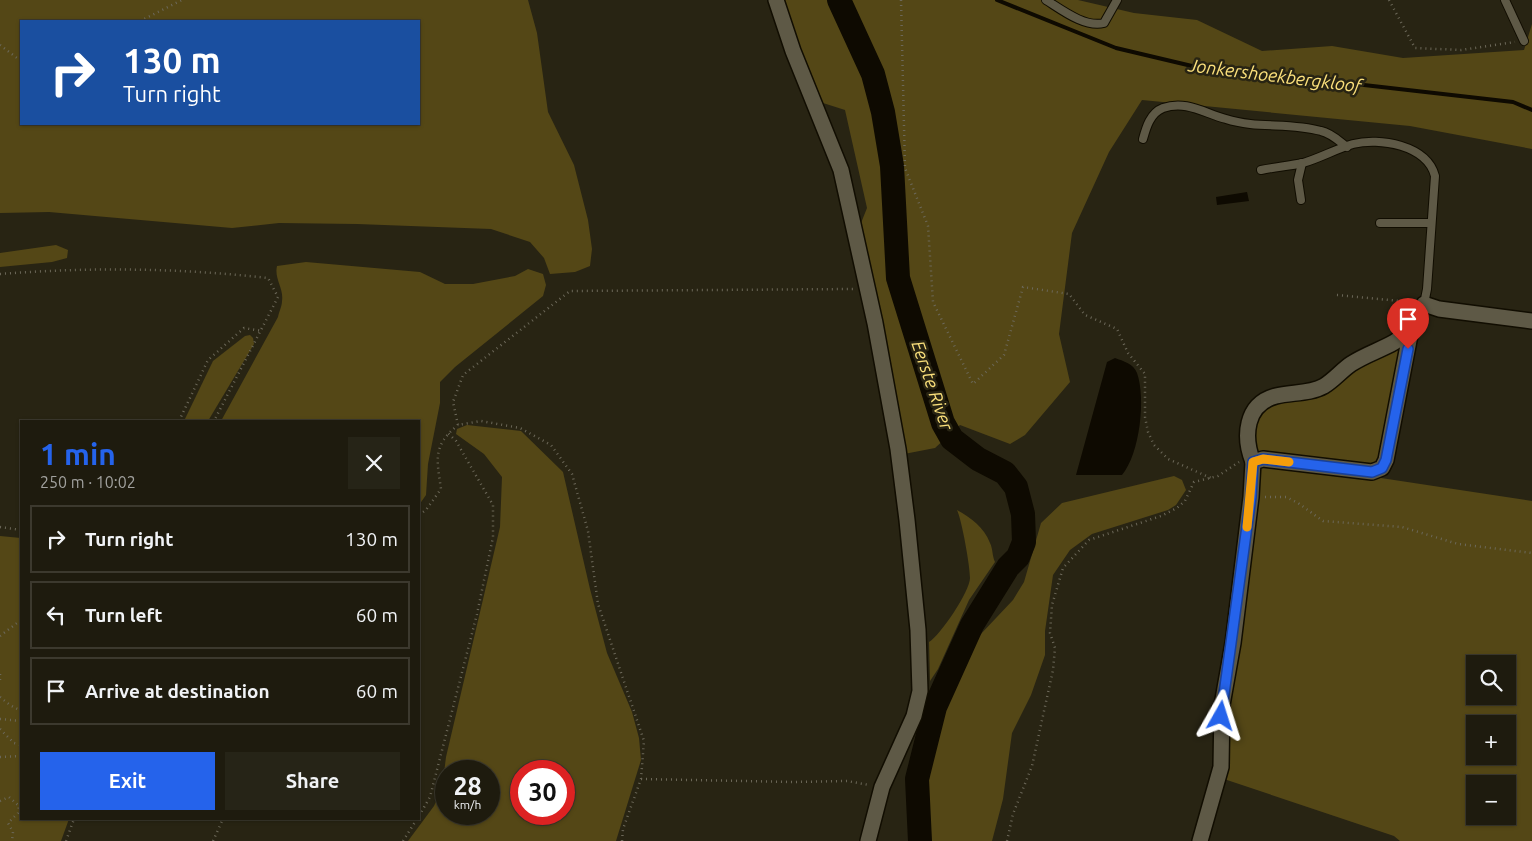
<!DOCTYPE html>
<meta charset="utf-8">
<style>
body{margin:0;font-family:Ubuntu,sans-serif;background:#262417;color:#f1f3f6;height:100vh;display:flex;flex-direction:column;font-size:19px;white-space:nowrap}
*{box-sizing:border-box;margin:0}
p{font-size:16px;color:#a1a19e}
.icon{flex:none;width:28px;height:28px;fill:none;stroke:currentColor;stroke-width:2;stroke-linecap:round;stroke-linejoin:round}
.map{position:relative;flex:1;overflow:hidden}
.sheet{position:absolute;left:20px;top:420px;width:400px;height:400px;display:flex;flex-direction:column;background:#1e1b0e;border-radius:0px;box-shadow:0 1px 4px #0004,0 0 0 1px #3c392e}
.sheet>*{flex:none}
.guide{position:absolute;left:20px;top:20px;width:400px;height:105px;border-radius:0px;box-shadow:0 1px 4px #0004,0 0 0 1px #3c392e;background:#1a4fa0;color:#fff;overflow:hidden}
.tools{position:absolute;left:1466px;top:655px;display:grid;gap:10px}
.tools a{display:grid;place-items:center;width:50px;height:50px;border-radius:0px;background:#1e1b0e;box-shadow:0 1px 4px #0004,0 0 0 1px #3c392e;font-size:25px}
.speed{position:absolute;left:435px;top:760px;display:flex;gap:10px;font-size:25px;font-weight:700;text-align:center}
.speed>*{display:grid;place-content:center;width:65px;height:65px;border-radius:50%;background:#1e1b0e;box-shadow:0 1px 4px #0004,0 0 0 1px #3c392e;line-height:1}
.speed small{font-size:12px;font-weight:400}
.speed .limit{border:8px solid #d22;background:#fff;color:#111}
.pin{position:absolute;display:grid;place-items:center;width:42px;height:42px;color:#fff;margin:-51px -21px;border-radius:50% 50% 50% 0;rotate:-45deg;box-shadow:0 0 5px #0007}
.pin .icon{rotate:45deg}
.me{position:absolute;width:55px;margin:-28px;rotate:6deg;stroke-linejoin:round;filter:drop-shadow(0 0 4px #0008)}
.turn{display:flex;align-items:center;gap:18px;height:105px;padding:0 20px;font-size:22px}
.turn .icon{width:65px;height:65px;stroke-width:2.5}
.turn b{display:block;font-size:35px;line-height:42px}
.round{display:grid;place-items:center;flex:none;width:52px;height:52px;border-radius:0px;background:#262417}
.summary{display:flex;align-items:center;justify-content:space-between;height:85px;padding:0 20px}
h1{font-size:30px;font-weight:700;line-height:38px;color:#2563eb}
.primary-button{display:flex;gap:10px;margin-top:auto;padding:10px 20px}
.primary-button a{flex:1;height:58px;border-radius:0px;background:#2563eb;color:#fff;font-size:20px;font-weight:700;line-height:58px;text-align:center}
.primary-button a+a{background:#262417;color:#f1f3f6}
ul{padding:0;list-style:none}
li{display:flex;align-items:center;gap:15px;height:68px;margin:0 10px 8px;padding:0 10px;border:2px solid #3c392e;border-radius:0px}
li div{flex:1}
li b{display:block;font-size:19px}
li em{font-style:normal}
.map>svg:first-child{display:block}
</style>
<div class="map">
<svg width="1532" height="841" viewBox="0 0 1532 841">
<rect width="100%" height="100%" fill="#282413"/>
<!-- green -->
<g fill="#544716" fill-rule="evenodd">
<path d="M0 0H528L537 33 548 112 574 165 588 220 592 249 590 266 575 272 550 274 544 258 530 242 491 229 357 224 279 223 232 228 49 212 0 213ZM419 21V124H21V21Z"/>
<polygon points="781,0 1078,0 1134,13 1197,20 1262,51 1332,46 1403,58 1524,50 1532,24 1532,149 1410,126 1142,100 1109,152 1072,233 1059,334 1070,382 1025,435 1010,444 960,425 935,448 904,454 857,233 867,208 845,110 823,103"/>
<polygon points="56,245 68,250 67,258 52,262 0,267 0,253"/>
<path d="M306 262 420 272 445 284H473L515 276 528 269 543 274 546 285 543 296 455 367 440 382V403L428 464 426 495 419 505V421H221L278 317C279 312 282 306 282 301 284 288 274 279 277 266Z"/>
<polygon points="250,335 253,338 254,344 208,421 184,421 213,361 245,336"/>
<polygon points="1404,342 1377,467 1254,453 1251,422 1262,407 1334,382"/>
<path d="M467 425 521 431 563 472 590 589 607 653 632 712 639 738 641 760 616 841H408L434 806 442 789 446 757 500 527 502 477 484 454 456 434 457 429ZM446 771H489V814H446ZM521 771H564V814H521Z"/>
<path d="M1282 463 1532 501V841H1400L1394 836 1221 778 1257 466ZM1475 664H1508V696H1475ZM1475 724H1508V756H1475ZM1475 784H1508V816H1475Z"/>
<polygon points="1174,476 1182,480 1186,490 1176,505 1168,510 1092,534 1070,550 1053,575 1045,631 1045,655 1031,695 1012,733 1003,799 992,841 930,841 927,796 931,764 940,724 957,675 979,636 1013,600 1024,582 1041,523 1062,503"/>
<path d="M957 510C971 518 984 527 990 543 993 549 992 556 995 562L969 600 938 669 930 681 929 642C940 636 970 591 970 578 970 566 962 521 957 510Z"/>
<polygon points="0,536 21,538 21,819 69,819 61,841 0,841"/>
</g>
<!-- water -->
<g fill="#0e0a01">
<polygon points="1247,192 1249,201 1217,205 1216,197"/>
<path d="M1115 358C1123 361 1134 364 1137 373 1146 398 1140 454 1122 475H1076L1107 362Z"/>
</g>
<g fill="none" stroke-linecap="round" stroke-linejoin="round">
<!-- stream -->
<polyline stroke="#0e0a01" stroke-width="4" points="997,0 1116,48 1213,71 1364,85 1513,102 1532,110"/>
<!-- river -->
<polyline stroke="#0e0a01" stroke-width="24" points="839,0 873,74 883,112 892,166 898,278 943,423 952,439 978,459 1005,473 1016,487 1023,514 1024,542 1018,557 1008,567 972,625 935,707 917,779 920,841"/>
<!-- service casing -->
<g stroke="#110d01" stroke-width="10">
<g id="service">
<path d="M1046 0C1062 10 1085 28 1104 23L1117 0"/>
<polyline points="1505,0 1524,41"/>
<path d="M1143 139C1146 128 1150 113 1163 108 1186 100 1204 113 1226 119 1257 129 1290 122 1321 131 1331 133 1339 141 1347 147"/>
<path d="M1261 170C1275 167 1289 166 1303 163 1320 158 1336 149 1353 144 1379 137 1427 145 1435 176L1427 289 1424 304"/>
<polyline points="1301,200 1298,180 1302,163"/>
<polyline points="1380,223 1430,223"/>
</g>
</g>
<!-- minor casing -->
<g stroke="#110d01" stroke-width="18">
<g id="minor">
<polyline points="776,0 793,51 841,170 875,323 898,449 907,520 918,630 920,691 914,716 882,787 868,841"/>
<path d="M1253 462C1243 437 1245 404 1276 396 1291 392 1310 394 1324 386 1334 380 1342 370 1351 364 1371 351 1393 347 1411 330"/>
<polyline points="1200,841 1221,767 1222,705 1233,643 1251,497 1253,462 1263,459 1372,472 1382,468 1386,460 1411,330 1424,304 1439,309 1532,321"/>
</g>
</g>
<!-- path -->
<g stroke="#6c6859" stroke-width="2.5" stroke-dasharray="1 4" stroke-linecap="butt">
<polyline points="901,0 905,168 928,226 933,302 973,384 1004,355 1023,287 1069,294 1085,315 1117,329 1128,353 1145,374 1145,417 1148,432 1154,445 1168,459 1211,478"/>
<polyline points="1389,0 1415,48 1461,50 1515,42"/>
<polyline points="140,21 182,0"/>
<polyline points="0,45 21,61"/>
<path d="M0 274C89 267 179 268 268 278L278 297 214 421"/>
<polyline points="1337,295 1410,302"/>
<polyline points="179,421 208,360 244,328 262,331"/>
<polyline points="1265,497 1286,497 1298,503 1323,521 1402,527 1458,544 1532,553"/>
<path d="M419 515 426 510 441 489C437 460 432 446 458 425"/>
<polyline points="0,527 21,530"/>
<polyline points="0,636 21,620"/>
<polyline points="0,674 0,681"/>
<polyline points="0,697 10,705 21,711"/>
<polyline points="0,719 21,721"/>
<polyline points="0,729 14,743 21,745"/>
<polyline points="0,757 21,756"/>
<polyline points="641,779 793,782 847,781 869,785"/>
<polyline points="0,801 9,797 19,806 18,813 8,823 13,832 12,841"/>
<polyline points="419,816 430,797 477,614 493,537 493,505 456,441 448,433"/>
<polyline points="66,841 74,819"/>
<polyline points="213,841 223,819"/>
<polyline points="403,841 417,819"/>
<polyline points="622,841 623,829 641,779 644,741 598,604 588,531 572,474 551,445 520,428 481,421 458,425 453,402 463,375 570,291 853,289"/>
<polyline points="1007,841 1013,814 1032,766 1053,670 1055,648 1050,633 1052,605 1063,568 1089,540 1161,516 1177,508 1185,501 1194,482 1218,476 1239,462"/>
</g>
<!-- service -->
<use href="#service" stroke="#5e5946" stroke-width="8"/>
<!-- minor -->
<use href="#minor" stroke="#5e5946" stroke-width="15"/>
</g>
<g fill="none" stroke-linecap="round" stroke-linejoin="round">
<!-- route casing -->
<g stroke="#184099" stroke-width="12">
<polyline id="route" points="1221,716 1251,497 1253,462 1263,459 1372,472 1382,468 1386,460 1408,349"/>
</g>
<!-- route -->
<use href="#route" stroke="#2563eb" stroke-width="9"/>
<!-- slow -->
<polyline stroke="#f59e0b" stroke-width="9" points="1247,527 1253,462 1263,459 1289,462"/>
</g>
<g text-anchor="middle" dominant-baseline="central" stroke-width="5" stroke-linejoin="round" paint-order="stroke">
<!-- water labels -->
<g font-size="18" font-style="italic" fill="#fbe07b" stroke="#282413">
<text transform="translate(1275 75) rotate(7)">Jonkershoekbergkloof</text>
<text transform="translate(933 385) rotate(71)">Eerste River</text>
</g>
</g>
</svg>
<div class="tools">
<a><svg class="icon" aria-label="search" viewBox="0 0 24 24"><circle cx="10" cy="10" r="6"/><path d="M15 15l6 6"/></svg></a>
<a>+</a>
<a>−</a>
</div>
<div class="speed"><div>28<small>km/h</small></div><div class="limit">30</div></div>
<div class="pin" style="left:1408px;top:349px;background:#d93025"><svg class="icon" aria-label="arrive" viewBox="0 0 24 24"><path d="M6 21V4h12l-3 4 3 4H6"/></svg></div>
<svg class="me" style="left:1221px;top:716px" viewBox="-20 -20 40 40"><path d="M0-17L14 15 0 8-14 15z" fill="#2563eb" stroke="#fff" stroke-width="4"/></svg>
<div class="guide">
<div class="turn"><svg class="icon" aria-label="right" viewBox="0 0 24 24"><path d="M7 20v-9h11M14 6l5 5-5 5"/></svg><div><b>130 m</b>Turn right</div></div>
</div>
<section class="sheet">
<div class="summary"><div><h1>1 min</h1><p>250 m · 10:02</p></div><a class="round"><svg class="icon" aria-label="close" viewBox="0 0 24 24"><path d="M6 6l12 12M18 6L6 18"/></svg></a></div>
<ul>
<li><svg class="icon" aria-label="right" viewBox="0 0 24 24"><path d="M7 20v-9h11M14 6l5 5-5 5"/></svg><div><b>Turn right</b></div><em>130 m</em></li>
<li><svg class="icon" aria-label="left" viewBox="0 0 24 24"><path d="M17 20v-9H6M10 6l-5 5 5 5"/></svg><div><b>Turn left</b></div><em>60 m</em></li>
<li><svg class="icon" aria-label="arrive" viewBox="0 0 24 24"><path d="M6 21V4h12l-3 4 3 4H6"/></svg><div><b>Arrive at destination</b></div><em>60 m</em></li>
</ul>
<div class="primary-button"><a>Exit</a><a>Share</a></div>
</section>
</div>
